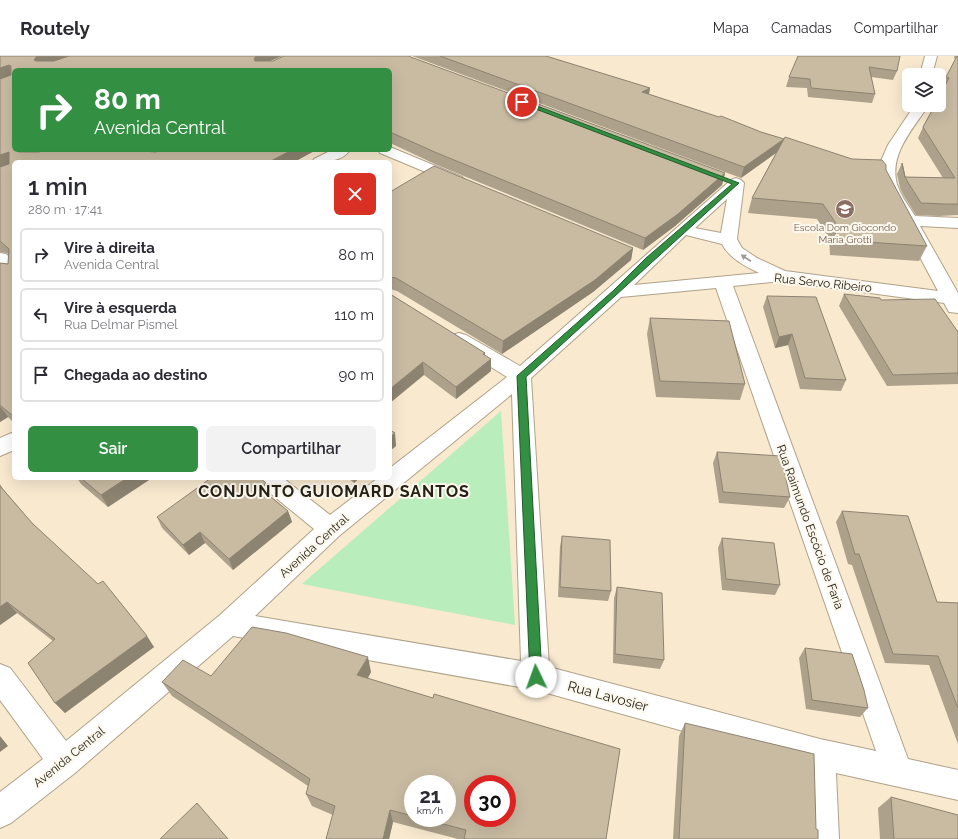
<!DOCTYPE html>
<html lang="pt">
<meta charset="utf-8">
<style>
body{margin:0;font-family:Raleway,sans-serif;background:#f2f2f3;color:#2b2b33;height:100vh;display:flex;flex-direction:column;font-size:15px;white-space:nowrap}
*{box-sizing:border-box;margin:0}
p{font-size:13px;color:#7c7c81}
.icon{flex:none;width:22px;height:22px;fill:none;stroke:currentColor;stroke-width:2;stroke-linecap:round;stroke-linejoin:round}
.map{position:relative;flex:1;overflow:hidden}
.side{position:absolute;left:12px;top:104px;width:380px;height:320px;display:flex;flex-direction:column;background:#fff;border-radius:6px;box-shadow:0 4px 16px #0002}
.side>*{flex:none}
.banner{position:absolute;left:12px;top:12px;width:380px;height:84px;border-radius:6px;box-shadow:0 4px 16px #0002;background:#338f41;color:#fff;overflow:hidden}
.tools{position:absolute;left:902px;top:12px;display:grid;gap:8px}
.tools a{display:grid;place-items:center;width:44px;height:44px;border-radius:6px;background:#fff;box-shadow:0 4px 16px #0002;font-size:20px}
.speed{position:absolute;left:404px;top:719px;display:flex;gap:8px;font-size:20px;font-weight:700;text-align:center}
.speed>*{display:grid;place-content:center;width:52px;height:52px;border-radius:50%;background:#fff;box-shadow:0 4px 16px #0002;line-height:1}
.speed small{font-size:10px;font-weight:400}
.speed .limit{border:6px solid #d22;background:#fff;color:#111}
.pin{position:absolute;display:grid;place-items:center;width:34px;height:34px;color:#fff;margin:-17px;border:2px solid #fff;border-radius:50%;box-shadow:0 1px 4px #0007}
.me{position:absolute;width:44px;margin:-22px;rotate:357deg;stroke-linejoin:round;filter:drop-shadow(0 0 3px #0008)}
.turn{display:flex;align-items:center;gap:14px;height:84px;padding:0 16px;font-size:18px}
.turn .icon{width:52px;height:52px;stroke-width:2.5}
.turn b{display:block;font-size:28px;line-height:34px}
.round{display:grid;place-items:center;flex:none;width:42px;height:42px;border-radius:6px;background:#f2f2f3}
.head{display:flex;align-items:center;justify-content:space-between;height:68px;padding:0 16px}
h1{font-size:24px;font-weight:600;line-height:30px}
.button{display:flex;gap:8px;margin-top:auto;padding:8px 16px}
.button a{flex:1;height:46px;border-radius:6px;background:#338f41;color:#fff;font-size:16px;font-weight:600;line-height:46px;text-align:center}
.button a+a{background:#f2f2f3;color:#2b2b33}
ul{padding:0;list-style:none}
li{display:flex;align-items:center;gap:12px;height:54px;margin:0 8px 6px;padding:0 8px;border:2px solid #e1e1e2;border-radius:6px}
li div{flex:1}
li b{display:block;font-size:15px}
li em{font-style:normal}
header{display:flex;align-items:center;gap:24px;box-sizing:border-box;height:56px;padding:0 20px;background:#fff;border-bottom:1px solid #e1e1e2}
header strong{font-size:19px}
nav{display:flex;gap:22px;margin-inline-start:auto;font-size:14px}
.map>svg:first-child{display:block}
</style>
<header>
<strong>Routely</strong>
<nav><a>Mapa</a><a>Camadas</a><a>Compartilhar</a></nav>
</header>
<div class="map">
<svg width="958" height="783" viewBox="0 0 958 783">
<rect width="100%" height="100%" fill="#f8e9cf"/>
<!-- green -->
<polygon fill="#b9edbc" points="501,355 515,569 302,528"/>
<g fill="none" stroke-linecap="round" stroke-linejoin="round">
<!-- street casing -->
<g stroke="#b0a289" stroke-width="2">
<g id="street">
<polygon points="925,0 937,0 932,19 920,19"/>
<path d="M913 49H927L926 53C911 75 889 100 897 128 900 139 909 150 915 160L958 162V172L920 170 958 237V257L949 256 944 247 781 225 733 230 908 703 958 714V744L836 717 839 783H807L805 709 536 634 233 580 75 717 11 767 0 772V736L43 703 0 644V608L10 612 66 685 220 559 314 473 259 428 256 422H283L330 459 378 422H390V412L507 321 452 287 449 283 452 279 459 277 466 279 520 310 731 124 736 122 741 124 744 127 737 183 742 192 757 202 785 215 938 235 881 128V105L888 89 912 53ZM727 143 721 177 695 172ZM686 179 722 188C729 202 745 210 759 217L634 229ZM716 232 876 695 820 683 549 611 531 322 621 241ZM512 338 521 605 255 560 339 480Z"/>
<polygon points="390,91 462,121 465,124 462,127 457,129 452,127 380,97 378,94 390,94"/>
<path d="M332 94H350C342 106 325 106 312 106L314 103Z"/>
<polygon points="0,197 6,198 14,205 14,219 8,218 0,211"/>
<polygon points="14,376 14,394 0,400 0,382"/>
</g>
</g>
<!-- street -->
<use href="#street" fill="#fff" fill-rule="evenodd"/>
</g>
<!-- wall -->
<g fill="#ada18b" fill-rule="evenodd">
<polygon points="0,0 282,0 270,5 273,5 284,0 408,0 725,117 722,129 675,170 643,194 437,109 390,87 390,14 14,14 14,94 44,94 39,96 44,94 137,94 141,95 149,96 143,94 316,94 294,106 14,106 14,367 8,361 0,366 0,207 8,208 9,199 7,197 0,196"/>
<polygon points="412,0 546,0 650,32 649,38 761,76 886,114 927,190 919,205 830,199 829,182 817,163 748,157 752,142 776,97 741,122"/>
<polygon points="798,0 897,15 893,24 871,21 875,38 872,47 808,41 807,32 786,31 789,21"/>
<polygon points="954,0 958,0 958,159 939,160 916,159 904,140 900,132 897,118 902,107 905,121 943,122 918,82 923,71 944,32 941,32 955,4"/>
<polygon points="390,136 633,192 631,204 593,236 502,298 397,235 390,233"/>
<polygon points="390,238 485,297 485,299 491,315 456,343 424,319"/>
<polygon points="844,238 958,276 958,328 887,330 839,250"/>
<polygon points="767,240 846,324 841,335 800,333 788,289 775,292 763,251"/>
<polygon points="650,262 745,328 740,344 656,341 647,278"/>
<polygon points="717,396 790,441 784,452 719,447 713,407"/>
<polygon points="77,422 152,422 108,451 81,428"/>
<polygon points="348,422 359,422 354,427"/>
<polygon points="266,427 269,438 269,439 288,455 292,466 233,514 205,487 189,499 162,472 157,461"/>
<polygon points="0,428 3,433 32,467 154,591 65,657 55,647 53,585 17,557 0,569"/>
<polygon points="842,455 937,546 958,547 958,688 929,609 885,607 852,509 848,508 836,466"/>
<polygon points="562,480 611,535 608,545 558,541 560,490"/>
<polygon points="722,482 780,529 775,539 722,534 718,492"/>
<polygon points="617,531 664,604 660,613 613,607 614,542"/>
<polygon points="805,592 868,652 860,661 806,653 799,602"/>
<path d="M371 616 368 622 606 783H458L393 766 389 783H326L333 759 312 750 306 738 308 730 172 640 162 626 211 620ZM413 728 447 762H413Z"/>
<polygon points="685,667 816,773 818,783 673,783 679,680"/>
<polygon points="891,741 958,783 880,783 878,752"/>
</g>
<!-- shaded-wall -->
<g fill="#8d8371">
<polygon points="37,0 69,0 42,10 34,4"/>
<polygon points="256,0 282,0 258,10 254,3"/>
<polygon points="9,9 14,20 0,25 0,12"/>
<polygon points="650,32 648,42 642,36"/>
<polygon points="784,83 780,94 741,122 744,111"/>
<polygon points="18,94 44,94 25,102 17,95"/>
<polygon points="292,94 316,94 294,106 269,106"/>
<polygon points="9,96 14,106 0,113 0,99"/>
<polygon points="725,117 722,129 675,170 643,194 645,182"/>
<polygon points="633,192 631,204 593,236 502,298 503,285"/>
<polygon points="792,278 788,289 775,292 779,281"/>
<polygon points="485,297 485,307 491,303 491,315 456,343 456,331 483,298"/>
<polygon points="423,306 424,319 390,347 390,333"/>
<polygon points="0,350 8,361 0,366"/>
<polygon points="395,377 396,390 390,395 390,381"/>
<polygon points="127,422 152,422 108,451 101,439"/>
<polygon points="353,422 359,422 354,427"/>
<polygon points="266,427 269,438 264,442 260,432"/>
<polygon points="288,455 292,466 233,514 229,503"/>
<polygon points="200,476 205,487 189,499 183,489"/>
<polygon points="7,546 17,557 0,569 0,551"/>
<polygon points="147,580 154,591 65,657 55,647"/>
<polygon points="368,601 371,616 361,634 357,619"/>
<polygon points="0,680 8,690 0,696"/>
<polygon points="390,754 393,766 389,783 383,783"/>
</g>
<!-- building -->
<g fill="#c9bba2" stroke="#8d8371" fill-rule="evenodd">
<polygon points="0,0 37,0 34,4 36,5 54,5 69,0 256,0 254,3 255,5 273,5 284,0 408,0 725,117 678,158 645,182 437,97 390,76 390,14 14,14 14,94 18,94 17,95 19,96 39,96 44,94 137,94 141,95 156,96 158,95 157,94 292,94 269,106 267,106 265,105 262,106 14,106 14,361 0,349 0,207 8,208 9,193 0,185 0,111 9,108 9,96 0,99 0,23 11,19 11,10 9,9 0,12"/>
<polygon points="440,0 546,0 650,32 642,36 719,61 721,60 761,76 784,83 744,111"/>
<polygon points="798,0 900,0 897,15 869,11 875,38 811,32 810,23 789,21"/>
<polygon points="957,0 958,0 958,148 945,148 921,147 909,128 905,121 902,107 905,121 955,122 923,71 935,49 939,49 939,41 949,22 946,21"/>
<polygon points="785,81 852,103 882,104 886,109 886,114 927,190 836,184 835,166 823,148 752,142"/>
<polygon points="434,110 633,192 595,224 503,285 396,222 390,221 390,136"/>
<polygon points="390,238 485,297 483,298 491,303 456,331 423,306 390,333"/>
<polygon points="844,238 880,242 881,244 935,243 958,276 958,317 893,319"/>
<polygon points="767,240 816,241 846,324 805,322 792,278 779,281"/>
<polygon points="650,262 729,265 745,328 660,325"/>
<polygon points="390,374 395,377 390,381"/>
<polygon points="717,396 781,400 790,441 723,436"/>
<polygon points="81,422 127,422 101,439"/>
<polygon points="211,422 260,422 266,427 260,432 288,455 229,503 200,476 183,489 157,461"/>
<polygon points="0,430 32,467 98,528 103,525 147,580 55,647 28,607 55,583 7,546 0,551"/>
<polygon points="842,455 908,460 937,546 958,547 958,652 938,600 893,598 859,498 855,498"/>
<polygon points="562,480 610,484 611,535 560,531"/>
<polygon points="722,482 774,487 780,529 726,523"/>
<polygon points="617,531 662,537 664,604 615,598"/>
<path d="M252 571 286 577 368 601 357 619 433 642 434 638 620 693 606 783H464L466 774 420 762H447V728H413V760L390 754 383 783H326L335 750 306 738 310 723 162 626 183 604 211 620ZM473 728H507V762H473Z"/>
<polygon points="805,592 852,598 864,634 868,652 812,644"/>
<polygon points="685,667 814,698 816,773 818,774 818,783 679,783"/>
<polygon points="891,741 958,759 958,783 894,783"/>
<polygon points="197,747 228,783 160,783"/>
</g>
<!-- one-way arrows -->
<defs><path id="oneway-solid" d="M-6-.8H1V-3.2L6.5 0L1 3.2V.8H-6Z"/></defs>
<use fill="#9d9b97" href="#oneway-solid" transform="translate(746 202) rotate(-147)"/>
<!-- route -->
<polygon fill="#338f41" stroke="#215d2a" points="520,45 524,45 739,127 526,321 542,621 540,625 536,626 532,625 530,621 517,320 614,234 646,202 732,128 520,47"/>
<!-- icons -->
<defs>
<g id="school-disc" transform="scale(1)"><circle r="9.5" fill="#8d6e63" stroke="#fdf8ed"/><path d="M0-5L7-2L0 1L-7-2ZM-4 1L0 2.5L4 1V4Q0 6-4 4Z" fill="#fff"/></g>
</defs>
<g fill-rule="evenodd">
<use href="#school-disc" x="845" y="153"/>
</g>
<g text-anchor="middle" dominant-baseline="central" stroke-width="4" stroke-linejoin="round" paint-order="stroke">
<!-- far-education labels -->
<g font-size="10" fill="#785e54" stroke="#fdf8ed">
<text x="845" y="171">Escola Dom Giocondo<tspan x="845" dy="12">Maria Grotti</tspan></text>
</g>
<!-- street labels -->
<g font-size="12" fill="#262117" stroke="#fdf8ed">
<text transform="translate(823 227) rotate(6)">Rua Servo Ribeiro</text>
<text transform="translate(810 471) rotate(70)">Rua Raimundo Escócio de Faria</text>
<text transform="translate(314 490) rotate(-42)">Avenida Central</text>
<text transform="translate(69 701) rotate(-39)">Avenida Central</text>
</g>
<!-- near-street labels -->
<g font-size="14" fill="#262117" stroke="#fdf8ed">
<text transform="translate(608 640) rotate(15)">Rua Lavosier</text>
</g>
<!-- district labels -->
<g font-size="16" font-weight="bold" letter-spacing="1" fill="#262117" stroke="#fdf8ed">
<text x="334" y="435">CONJUNTO GUIOMARD SANTOS</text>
</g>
</g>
</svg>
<div class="tools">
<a><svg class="icon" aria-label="layers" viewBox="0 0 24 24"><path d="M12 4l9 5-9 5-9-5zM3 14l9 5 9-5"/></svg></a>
</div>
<div class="speed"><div>21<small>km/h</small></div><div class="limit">30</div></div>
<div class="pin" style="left:522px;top:46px;background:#d93025"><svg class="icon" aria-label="arrive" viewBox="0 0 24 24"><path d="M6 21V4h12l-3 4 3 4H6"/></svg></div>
<svg class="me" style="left:536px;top:621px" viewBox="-20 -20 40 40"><circle r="19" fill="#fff"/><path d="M0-13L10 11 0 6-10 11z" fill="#338f41"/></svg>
<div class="banner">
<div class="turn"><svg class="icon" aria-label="right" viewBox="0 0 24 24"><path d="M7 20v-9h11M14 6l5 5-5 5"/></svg><div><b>80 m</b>Avenida Central</div></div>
</div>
<section class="side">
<div class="head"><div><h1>1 min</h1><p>280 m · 17:41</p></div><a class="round" style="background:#d93025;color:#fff"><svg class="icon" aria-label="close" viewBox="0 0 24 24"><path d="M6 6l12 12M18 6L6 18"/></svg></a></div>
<ul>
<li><svg class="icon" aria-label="right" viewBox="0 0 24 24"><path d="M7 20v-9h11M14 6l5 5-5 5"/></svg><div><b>Vire à direita</b><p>Avenida Central</p></div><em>80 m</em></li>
<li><svg class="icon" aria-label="left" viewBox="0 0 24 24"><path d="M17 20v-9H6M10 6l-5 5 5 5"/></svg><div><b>Vire à esquerda</b><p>Rua Delmar Pismel</p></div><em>110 m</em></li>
<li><svg class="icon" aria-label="arrive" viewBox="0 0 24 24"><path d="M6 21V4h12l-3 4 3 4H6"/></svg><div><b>Chegada ao destino</b></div><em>90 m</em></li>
</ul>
<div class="button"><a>Sair</a><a>Compartilhar</a></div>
</section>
</div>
